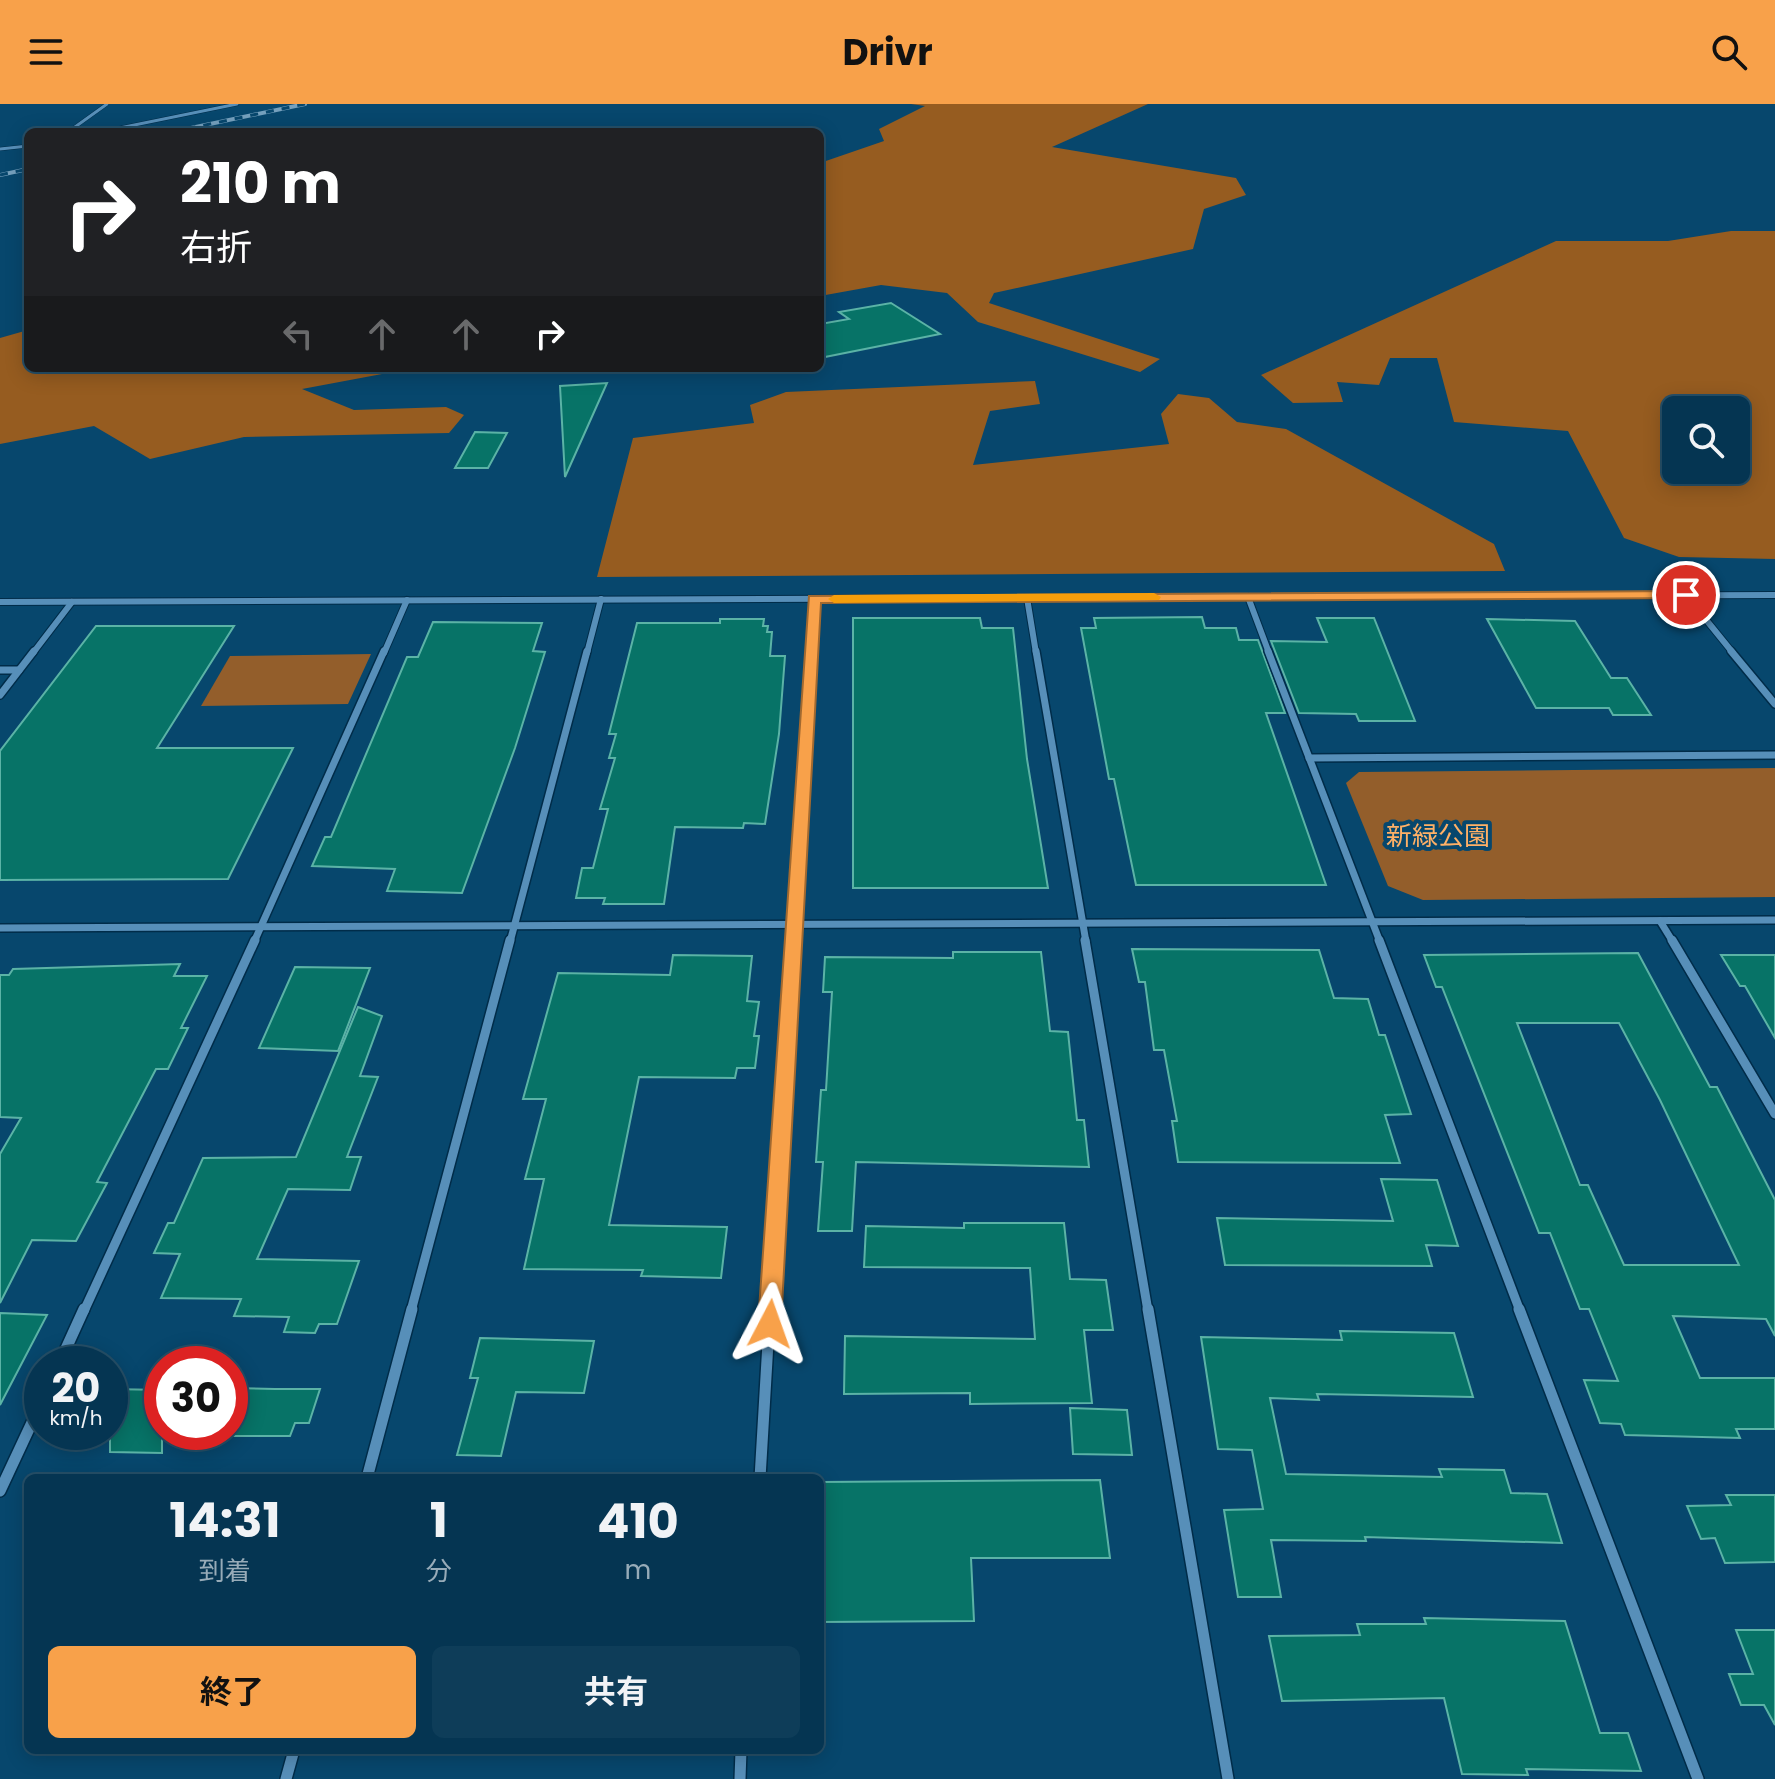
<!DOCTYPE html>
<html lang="ja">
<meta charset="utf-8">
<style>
body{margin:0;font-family:Poppins,"Noto Sans JP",sans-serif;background:#0e3d59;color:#f1f3f6;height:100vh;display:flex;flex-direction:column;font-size:30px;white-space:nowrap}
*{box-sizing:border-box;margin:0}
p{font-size:26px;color:#97abb8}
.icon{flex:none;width:44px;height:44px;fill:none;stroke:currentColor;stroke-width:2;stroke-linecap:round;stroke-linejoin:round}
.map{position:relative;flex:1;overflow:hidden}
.drawer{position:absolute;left:24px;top:1370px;width:800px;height:280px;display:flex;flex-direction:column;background:#053552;border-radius:12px;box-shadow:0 4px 20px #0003,0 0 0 2px #265069}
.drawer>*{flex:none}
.hud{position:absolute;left:24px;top:24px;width:800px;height:244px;border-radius:12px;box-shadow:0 4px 20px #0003,0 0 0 2px #265069;background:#202124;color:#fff;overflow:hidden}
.tools{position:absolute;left:1662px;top:292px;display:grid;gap:16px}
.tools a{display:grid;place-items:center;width:88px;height:88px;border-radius:12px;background:#053552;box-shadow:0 4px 20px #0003,0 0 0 2px #265069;font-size:40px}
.speed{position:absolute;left:24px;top:1242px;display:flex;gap:16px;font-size:40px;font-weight:700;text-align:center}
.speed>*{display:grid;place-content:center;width:104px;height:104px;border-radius:50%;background:#053552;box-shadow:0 4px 20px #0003,0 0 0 2px #265069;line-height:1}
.speed small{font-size:20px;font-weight:400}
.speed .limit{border:12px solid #d22;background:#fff;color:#111}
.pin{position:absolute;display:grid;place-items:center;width:68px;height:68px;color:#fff;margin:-34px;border:4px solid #fff;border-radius:50%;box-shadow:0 2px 8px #0007}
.me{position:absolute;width:88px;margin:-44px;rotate:4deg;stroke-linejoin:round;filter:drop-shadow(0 0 6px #0008)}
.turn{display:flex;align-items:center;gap:28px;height:168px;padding:0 24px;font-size:36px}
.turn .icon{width:104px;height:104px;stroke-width:2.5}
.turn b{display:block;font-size:56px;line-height:68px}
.lanes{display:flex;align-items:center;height:76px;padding:0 24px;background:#0003;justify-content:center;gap:40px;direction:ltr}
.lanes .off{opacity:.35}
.eta{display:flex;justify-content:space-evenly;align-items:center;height:136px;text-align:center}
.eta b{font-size:48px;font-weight:700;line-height:56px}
.cta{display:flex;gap:16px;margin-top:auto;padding:16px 24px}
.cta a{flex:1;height:92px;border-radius:12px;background:#f8a14a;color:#111;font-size:32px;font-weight:700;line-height:92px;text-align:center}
.cta a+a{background:#0e3d59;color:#f1f3f6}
header{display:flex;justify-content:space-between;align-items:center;height:104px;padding:0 24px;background:#f8a14a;color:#111;font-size:36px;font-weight:700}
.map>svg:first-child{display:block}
</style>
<header><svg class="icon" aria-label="menu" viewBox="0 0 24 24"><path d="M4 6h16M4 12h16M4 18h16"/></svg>Drivr<svg class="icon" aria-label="search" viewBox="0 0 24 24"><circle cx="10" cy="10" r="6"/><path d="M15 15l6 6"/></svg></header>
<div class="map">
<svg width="1775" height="1675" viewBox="0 0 1775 1675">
<rect width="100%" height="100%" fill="#07476d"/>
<!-- green -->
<g fill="#935e2b">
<polygon points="371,550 348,600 201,602 230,552"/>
<polygon points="1775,664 1775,793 1423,796 1388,782 1346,679 1359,668"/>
</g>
<!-- forest -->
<g fill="#965c20" fill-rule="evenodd">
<polygon points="911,0 1148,0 1052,43 1236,74 1246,91 1204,105 1193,145 994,189 989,199 1160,255 1140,268 978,218 947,189 881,181 820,192 820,59 884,37 879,25 925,2"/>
<path d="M1731 127H1775V455L1679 453 1624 434 1568 327 1454 318 1437 254H1390L1379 281 1337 278 1343 298 1293 299 1261 271 1556 137H1668ZM1676 306H1736V366H1676Z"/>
<polygon points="28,226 28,264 414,264 302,285 354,306 446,303 464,311 449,329 244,333 150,355 94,322 0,340 0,234"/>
<polygon points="1035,277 1040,300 990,307 973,361 1169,340 1161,310 1178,290 1209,294 1237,318 1286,325 1494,440 1505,467 597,473 633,334 754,319 750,301 786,288"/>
</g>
<!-- building -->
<g fill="#077367" stroke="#5bb3a6" stroke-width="2" fill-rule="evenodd">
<polygon points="891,199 940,230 820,254 820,220 849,215 839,208"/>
<polygon points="607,279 565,373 560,282"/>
<polygon points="475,328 507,329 488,364 455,364"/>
<polygon points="1202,513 1205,524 1236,524 1239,536 1258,536 1285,609 1266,609 1326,781 1136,781 1114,675 1109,675 1081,524 1096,524 1094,514"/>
<polygon points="853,514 980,514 982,524 1013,524 1027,655 1048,784 853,784"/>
<polygon points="1317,514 1374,514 1415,617 1359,617 1356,610 1299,609 1271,537 1327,538"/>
<polygon points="720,515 764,515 763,522 768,522 767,528 772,528 770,552 785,552 779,630 765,720 744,719 743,724 675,723 664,800 603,800 605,794 576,794 582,764 593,764 608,705 600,705 615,654 609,654 616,630 609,630 637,519 720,519"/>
<polygon points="1487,515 1575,517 1611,574 1627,574 1651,611 1613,611 1609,604 1536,604"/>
<polygon points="433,518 542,519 533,547 545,548 515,644 462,789 387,787 395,765 312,762 325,733 331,733 407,553 418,553"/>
<polygon points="96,522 234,522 157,644 293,644 228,775 0,776 0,647"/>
<polygon points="1132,845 1319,846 1334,894 1368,895 1379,931 1385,931 1411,1010 1385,1011 1400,1059 1178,1058 1172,1017 1177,1017 1164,946 1154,946 1145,878 1139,878"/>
<polygon points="953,848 1041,848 1050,927 1068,928 1077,1016 1084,1016 1089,1063 856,1058 852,1127 818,1127 823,1058 816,1058 821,986 826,986 832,888 823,888 825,853 953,854"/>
<path d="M1638 849 1710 983H1717L1775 1096V1232L1766 1215 1673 1212 1700 1274H1775V1325H1736L1740 1334 1625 1331 1621 1320 1600 1319 1584 1276 1618 1277 1589 1205H1580L1550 1129H1539L1442 883H1436L1424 851ZM1517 919H1619L1660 996 1739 1161H1624L1588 1081H1580Z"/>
<polygon points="673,851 752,852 747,897 759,898 754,932 759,932 755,964 737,964 735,974 639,973 609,1121 727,1123 721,1174 641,1172 643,1166 524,1165 544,1075 525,1075 546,995 523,995 558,869 670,871"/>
<polygon points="1721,851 1775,851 1775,934 1745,882 1740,882"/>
<polygon points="180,860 174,872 207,872 181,924 188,924 168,965 156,965 97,1078 107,1079 76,1137 32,1136 0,1199 0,1050 21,1014 0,1013 0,871 9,871 13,865"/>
<polygon points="295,863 370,864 338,947 259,944"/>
<polygon points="358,903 382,912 360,972 378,973 347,1053 361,1053 350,1086 288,1085 257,1155 359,1157 337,1220 319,1220 315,1229 284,1228 289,1213 234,1212 241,1195 161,1194 180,1150 154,1149 168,1119 174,1119 203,1054 296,1053"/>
<polygon points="1381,1075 1437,1076 1458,1142 1426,1141 1432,1162 1225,1161 1217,1114 1393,1117"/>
<polygon points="964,1119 1064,1119 1070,1175 1106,1176 1113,1226 1084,1226 1092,1299 970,1300 970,1289 844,1290 845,1232 1035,1235 1030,1164 864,1163 866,1122 964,1124"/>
<polygon points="0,1209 47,1211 0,1301"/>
<polygon points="1340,1227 1454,1229 1473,1293 1317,1290 1319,1296 1270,1294 1286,1370 1442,1373 1439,1365 1504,1366 1511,1389 1547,1390 1562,1439 1365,1433 1366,1437 1271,1436 1281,1493 1238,1493 1224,1406 1263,1405 1252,1346 1218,1345 1201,1233 1342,1236"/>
<polygon points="480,1234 594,1237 584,1289 516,1288 501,1352 457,1351 478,1274 470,1274"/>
<polygon points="230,1284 275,1285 320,1285 309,1319 295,1319 290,1332 230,1332"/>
<polygon points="110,1285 162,1286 162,1349 110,1348"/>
<polygon points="1070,1304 1127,1306 1132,1351 1073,1350"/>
<polygon points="1100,1376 1110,1454 971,1454 974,1517 820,1518 820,1378"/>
<polygon points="1726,1391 1775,1391 1775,1458 1725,1459 1715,1434 1701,1435 1687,1402 1731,1401"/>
<polygon points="1424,1514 1565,1517 1600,1629 1628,1629 1641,1667 1526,1665 1528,1671 1462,1670 1444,1594 1282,1597 1269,1532 1360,1531 1357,1520 1426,1520"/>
<polygon points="1736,1526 1775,1526 1775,1621 1764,1601 1741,1601 1729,1570 1753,1570"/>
</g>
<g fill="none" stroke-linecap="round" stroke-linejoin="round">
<!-- street-far4 casing -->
<g stroke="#002c49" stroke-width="4">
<g id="street-far4">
<polyline points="68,28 107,0"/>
<polyline points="100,28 237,0"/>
<polyline points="0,45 28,42"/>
</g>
</g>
<!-- street-far3 casing -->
<g stroke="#002c49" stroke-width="8">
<g id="street-far3">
<polyline points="1686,491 1733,549"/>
<polyline points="1248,493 1269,549"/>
<polyline points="1027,494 1036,549"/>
<polyline points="0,498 1775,491"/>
<polyline points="33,549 72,498"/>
<polyline points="384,549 407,496"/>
<polyline points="587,549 601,495"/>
<polyline points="811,549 814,495"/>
</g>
</g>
<!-- street-far2 casing -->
<g stroke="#002c49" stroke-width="10">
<g id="street-far2">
<polyline points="1036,547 1086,838"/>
<polyline points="1268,547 1380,838"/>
<polyline points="1731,547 1775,600"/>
<polyline points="0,566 19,566"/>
<polyline points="0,591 34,547"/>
<polyline points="1309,654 1775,651"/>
<polyline points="1660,817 1673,838"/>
<polyline points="0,824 1775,816"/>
<polyline points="254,838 384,547"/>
<polyline points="510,838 587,547"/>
<polyline points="793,838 811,547"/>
</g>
</g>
<!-- street-far1 casing -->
<g stroke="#002c49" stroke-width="12">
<g id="street-far1">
<polyline points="1085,836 1148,1207"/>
<polyline points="1379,836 1520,1207"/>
<polyline points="1672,836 1775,1010"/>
<polyline points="84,1207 255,836"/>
<polyline points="411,1207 510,836"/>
<polyline points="770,1207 793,836"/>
</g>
</g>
<!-- street casing -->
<g stroke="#002c49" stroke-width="14">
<g id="street">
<polyline points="1148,1205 1228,1675"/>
<polyline points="1519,1205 1698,1675"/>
<polyline points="59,1260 84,1205"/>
<polyline points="367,1374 412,1205"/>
<polyline points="760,1374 770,1205"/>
<polyline points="0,1387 42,1297"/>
<polyline points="286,1675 294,1646"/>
<polyline points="740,1675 741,1646"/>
</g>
</g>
<!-- street-far4 -->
<use href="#street-far4" stroke="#578fb9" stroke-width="3"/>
<!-- street-far3 -->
<use href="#street-far3" stroke="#578fb9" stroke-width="6"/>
<!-- street-far2 -->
<use href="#street-far2" stroke="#578fb9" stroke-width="7"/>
<!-- street-far1 -->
<use href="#street-far1" stroke="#578fb9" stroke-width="9"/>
<!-- street -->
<use href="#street" stroke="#578fb9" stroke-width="11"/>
<!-- rail casing -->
<g stroke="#75a0bd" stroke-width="4">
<g id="rail">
<polyline points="172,28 305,0"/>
<polyline points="0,71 28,65"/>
</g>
</g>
<!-- rail -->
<use href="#rail" stroke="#07476d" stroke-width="3" stroke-dasharray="8" stroke-linecap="butt"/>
</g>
<!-- route -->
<polygon fill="#f8a14a" stroke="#a16930" stroke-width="2" points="1686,487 1693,491 1691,494 821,499 781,1220 778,1227 770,1230 762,1227 758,1220 809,492"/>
<!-- slow -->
<polygon fill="#f59e0b" points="1154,489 1161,493 1159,496 834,499 828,495 834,491"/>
<g text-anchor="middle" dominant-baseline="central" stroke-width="8" stroke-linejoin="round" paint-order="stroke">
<!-- park labels -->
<g font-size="26" fill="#ffb066" stroke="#07476d">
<text x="1438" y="732">新緑公園</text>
</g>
</g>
</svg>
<div class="tools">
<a><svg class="icon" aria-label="search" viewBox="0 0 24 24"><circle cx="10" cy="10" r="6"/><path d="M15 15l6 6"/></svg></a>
</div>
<div class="speed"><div>20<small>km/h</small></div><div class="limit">30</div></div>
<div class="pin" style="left:1686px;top:491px;background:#d93025"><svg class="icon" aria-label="arrive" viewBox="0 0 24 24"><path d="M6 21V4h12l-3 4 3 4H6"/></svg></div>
<svg class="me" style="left:770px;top:1220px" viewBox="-20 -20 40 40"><path d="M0-17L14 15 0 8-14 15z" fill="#f8a14a" stroke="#fff" stroke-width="4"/></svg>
<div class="hud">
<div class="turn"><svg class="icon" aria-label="right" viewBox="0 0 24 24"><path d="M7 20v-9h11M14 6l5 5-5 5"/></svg><div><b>210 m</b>右折</div></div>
<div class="lanes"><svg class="icon off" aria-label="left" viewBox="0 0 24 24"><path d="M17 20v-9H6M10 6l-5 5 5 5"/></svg><svg class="icon off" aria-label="ahead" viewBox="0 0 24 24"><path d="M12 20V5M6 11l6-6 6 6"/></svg><svg class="icon off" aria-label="ahead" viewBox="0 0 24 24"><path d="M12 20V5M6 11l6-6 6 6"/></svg><svg class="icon" aria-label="right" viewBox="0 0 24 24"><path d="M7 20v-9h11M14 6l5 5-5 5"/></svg></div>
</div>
<section class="drawer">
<div class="eta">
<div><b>14:31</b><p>到着</p></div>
<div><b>1</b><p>分</p></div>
<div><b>410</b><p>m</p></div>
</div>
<div class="cta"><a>終了</a><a>共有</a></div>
</section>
</div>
